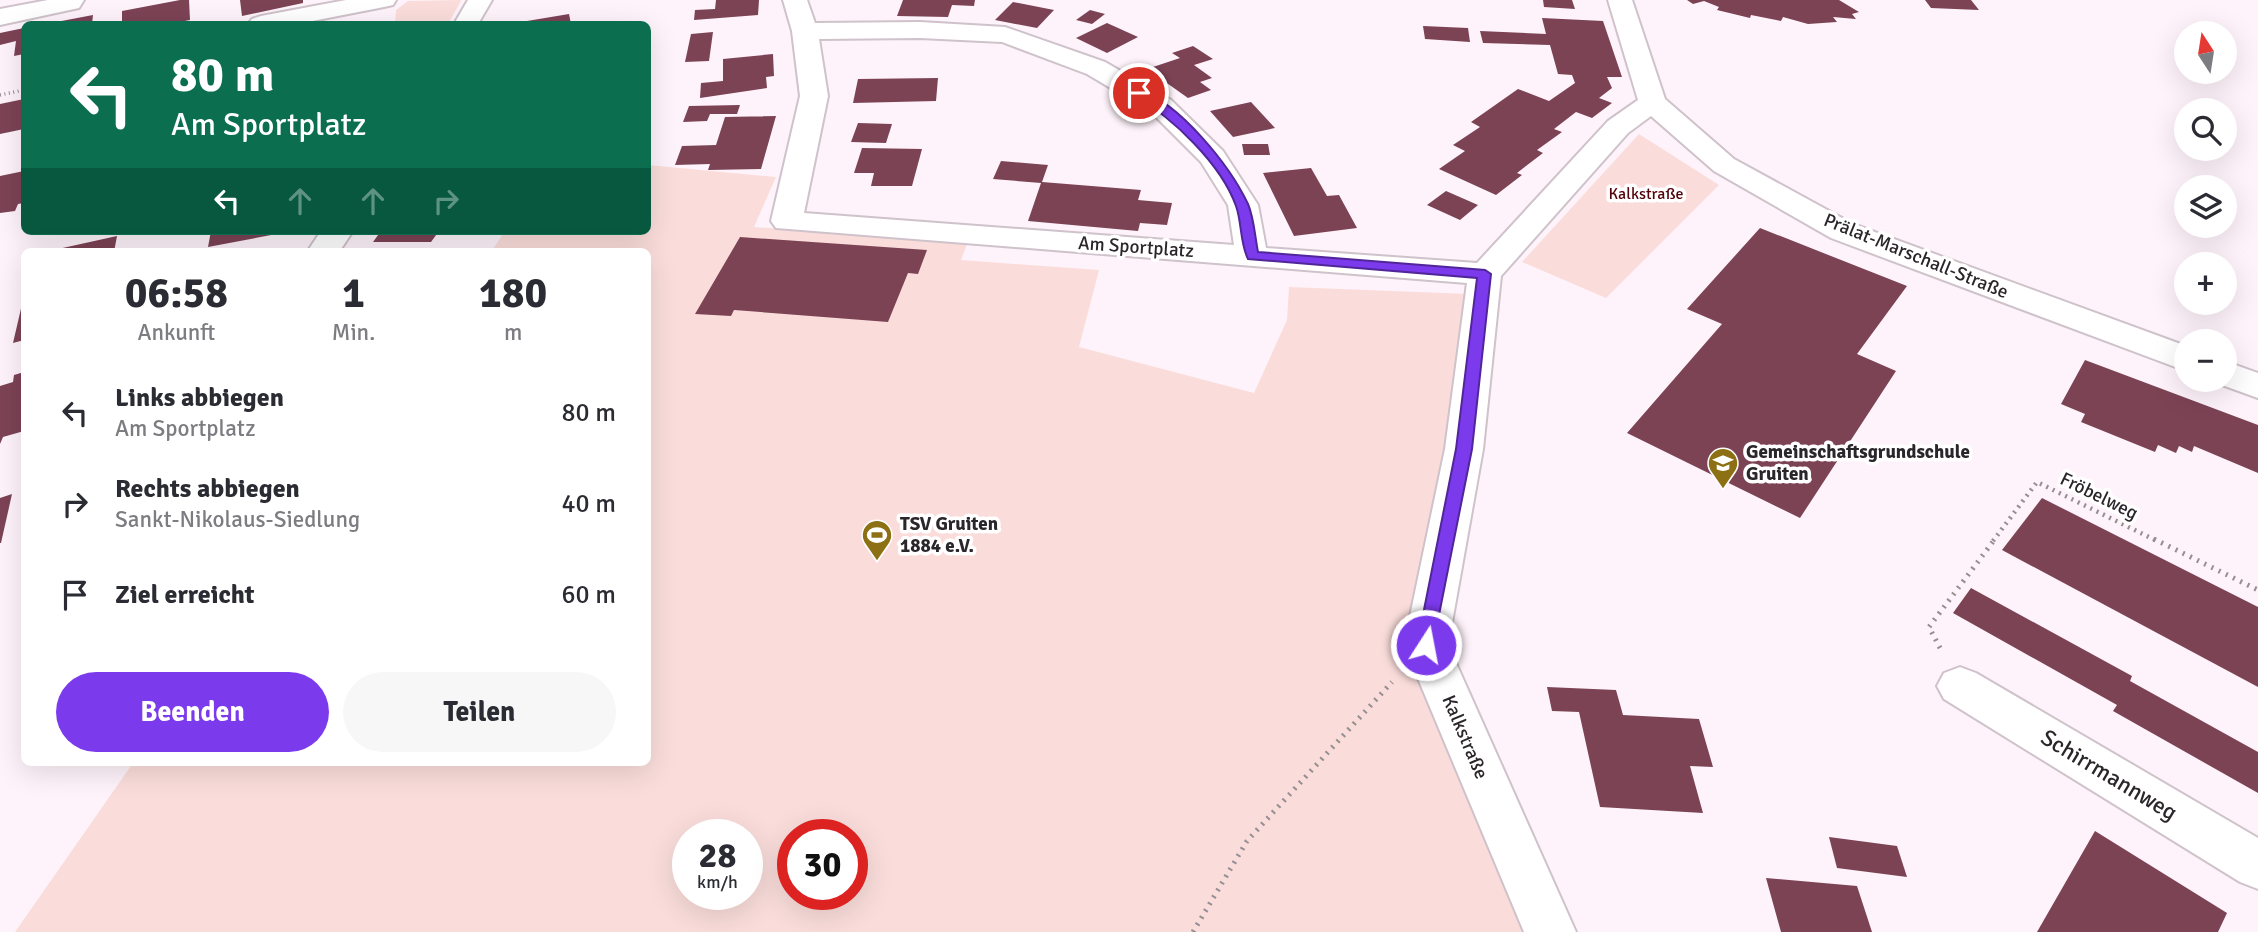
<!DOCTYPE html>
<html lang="de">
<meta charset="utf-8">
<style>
body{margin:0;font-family:Signika,sans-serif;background:#f7f7f7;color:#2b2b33;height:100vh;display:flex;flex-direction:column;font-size:26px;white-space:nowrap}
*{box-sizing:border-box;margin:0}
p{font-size:23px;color:#7c7c81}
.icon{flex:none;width:38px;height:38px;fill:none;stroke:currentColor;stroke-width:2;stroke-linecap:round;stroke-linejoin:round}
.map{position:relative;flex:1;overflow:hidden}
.sheet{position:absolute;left:21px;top:248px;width:630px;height:518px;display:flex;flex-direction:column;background:#fff;border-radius:10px;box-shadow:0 7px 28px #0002}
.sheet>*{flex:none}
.guide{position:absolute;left:21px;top:21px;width:630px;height:214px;border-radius:10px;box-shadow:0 7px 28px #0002;background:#0b6e4f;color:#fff;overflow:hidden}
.needle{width:46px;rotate:348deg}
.controls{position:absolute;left:2174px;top:21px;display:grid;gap:14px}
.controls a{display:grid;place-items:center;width:63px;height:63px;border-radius:50%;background:#fff;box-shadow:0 7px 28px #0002;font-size:35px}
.speed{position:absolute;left:672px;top:819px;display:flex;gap:14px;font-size:35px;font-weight:700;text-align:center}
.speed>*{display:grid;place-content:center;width:91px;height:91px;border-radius:50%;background:#fff;box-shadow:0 7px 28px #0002;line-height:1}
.speed small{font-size:18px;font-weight:400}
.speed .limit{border:10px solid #d22;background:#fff;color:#111}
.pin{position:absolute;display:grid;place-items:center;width:60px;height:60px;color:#fff;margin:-30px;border:4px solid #fff;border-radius:50%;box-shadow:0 2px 7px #0007}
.me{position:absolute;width:77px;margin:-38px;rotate:11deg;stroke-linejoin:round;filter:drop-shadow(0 0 5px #0008)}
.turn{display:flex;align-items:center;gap:24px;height:147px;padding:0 35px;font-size:32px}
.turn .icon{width:91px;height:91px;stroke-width:2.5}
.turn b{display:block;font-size:49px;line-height:60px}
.lanes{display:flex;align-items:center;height:66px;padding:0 35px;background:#0003;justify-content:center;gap:35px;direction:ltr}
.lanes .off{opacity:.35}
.eta{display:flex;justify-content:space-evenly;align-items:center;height:119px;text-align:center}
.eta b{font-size:42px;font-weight:800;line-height:49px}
.action{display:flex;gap:14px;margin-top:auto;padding:14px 35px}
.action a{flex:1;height:80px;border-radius:42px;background:#7c3aed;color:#fff;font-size:28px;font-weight:800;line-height:80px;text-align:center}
.action a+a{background:#f7f7f7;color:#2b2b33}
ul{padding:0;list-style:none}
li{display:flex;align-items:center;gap:21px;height:91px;padding:0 35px}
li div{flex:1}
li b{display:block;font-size:26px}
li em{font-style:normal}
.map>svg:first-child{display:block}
</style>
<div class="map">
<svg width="2258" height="932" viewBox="0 0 2258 932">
<rect width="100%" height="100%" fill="#fef3fa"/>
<!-- green -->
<g fill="#fadddb" fill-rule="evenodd">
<polygon points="408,1 460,0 461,1 448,24 395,24 396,10"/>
<polygon points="1639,134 1719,185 1606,298 1522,262"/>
<path d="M648 165 776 177 754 227 968 241 961 260 1099 270 1079 347 1254 393 1287 320 1289 287 1469 294 1454 399 1407 651 1527 932H15L133 763H648V252H491L505 231H648ZM688 835H747V894H688ZM793 835H852V894H793Z"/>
</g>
<!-- building -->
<g fill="#7c4355">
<polygon points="180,0 189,0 190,20 169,24 122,24 122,11"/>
<polygon points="240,0 303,0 303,3 242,16"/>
<polygon points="716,0 759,0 758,15 694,20 695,10 715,9"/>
<polygon points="903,0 975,0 974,6 952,5 948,17 897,16"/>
<polygon points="1543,0 1572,0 1575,9 1544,7"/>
<polygon points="1687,0 1839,0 1859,12 1852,14 1856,19 1833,17 1837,22 1808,24 1783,17 1781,21 1751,15 1750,18 1717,10 1719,7 1704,1 1693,4"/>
<polygon points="1925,0 1971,0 1979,10 1931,8"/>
<polygon points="1013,2 1054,10 1037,28 995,20"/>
<polygon points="1090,10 1105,14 1092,24 1076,20"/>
<polygon points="569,14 571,24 515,24 515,23"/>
<polygon points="93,15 92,24 51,24 51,23"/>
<polygon points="1542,18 1603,21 1622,77 1607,77 1612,88 1599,98 1612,103 1592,118 1576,112 1554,129 1562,132 1537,150 1543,153 1517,173 1522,175 1496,195 1439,169 1465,151 1453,145 1480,127 1471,122 1518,89 1549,101 1575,83 1572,75 1558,74 1550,45 1483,43 1480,31 1546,34"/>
<polygon points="1107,23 1138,37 1107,53 1076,38"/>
<polygon points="1423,26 1468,28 1470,42 1425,39"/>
<polygon points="24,28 24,54 14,56 16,41 0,45 0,33"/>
<polygon points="713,32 709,61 685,62 691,34"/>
<polygon points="1193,46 1213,59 1194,65 1212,78 1200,82 1211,90 1188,98 1147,69 1180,58 1172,53"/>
<polygon points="773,54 774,76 766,77 767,88 700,98 701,83 723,81 723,59"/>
<polygon points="938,78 936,101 853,103 858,79"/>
<polygon points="24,99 24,129 0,134 0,104"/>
<polygon points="1251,102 1275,128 1233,137 1210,111"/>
<polygon points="740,105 737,114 710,114 707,121 683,122 689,106"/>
<polygon points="776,116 761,169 708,170 710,164 675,165 682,146 716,145 725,117"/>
<polygon points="858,123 892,124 886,143 851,142"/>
<polygon points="1242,144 1268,144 1270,155 1244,155"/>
<polygon points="862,148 922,149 912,186 871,186 874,173 854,173"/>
<polygon points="1001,161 1048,165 1042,182 1141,190 1138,200 1172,203 1167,225 1140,223 1138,231 1028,221 1041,183 993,179"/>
<polygon points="1311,168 1327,196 1339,195 1357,228 1294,236 1263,173"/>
<polygon points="24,171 24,203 18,204 15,211 0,213 0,176"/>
<polygon points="1446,191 1478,205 1460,220 1427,205"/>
<polygon points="1760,228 1907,286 1857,354 1896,371 1800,518 1627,433 1722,324 1687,309"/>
<polygon points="211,231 287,231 287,232 208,247"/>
<polygon points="381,231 439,231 431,242 373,242"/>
<polygon points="117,236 114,252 50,252 49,251"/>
<polygon points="740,237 927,250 918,274 908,273 888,322 734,310 731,316 695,314"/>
<polygon points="24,300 24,340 13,343 23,300"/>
<polygon points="2085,360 2258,425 2258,473 2194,446 2192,452 2179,446 2176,453 2158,445 2155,452 2081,422 2085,414 2061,404"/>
<polygon points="24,372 24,431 3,437 0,444 0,386 13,382 14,375"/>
<polygon points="12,494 1,543 0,543 0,498"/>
<polygon points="2042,498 2258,607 2258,687 2002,550"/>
<polygon points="1971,588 2132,676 2130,681 2258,752 2258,793 2113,711 2117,705 1953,613"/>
<polygon points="1547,687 1616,690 1623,715 1699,719 1713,767 1690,766 1703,813 1600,807 1579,712 1552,711"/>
<polygon points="2095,831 2227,913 2218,932 2037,932"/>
<polygon points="1829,837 1897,846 1907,877 1837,868"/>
<polygon points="1766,878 1857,886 1872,932 1781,932"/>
</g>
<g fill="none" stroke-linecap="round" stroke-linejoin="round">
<!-- minor casing -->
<g stroke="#cfc2ca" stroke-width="4">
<g id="minor">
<polygon points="48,0 84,0 79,8 0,25 0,9"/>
<polygon points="346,0 396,0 393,5 384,7 297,24 248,24 252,19 261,16"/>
<polygon points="468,0 492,0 478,24 454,24"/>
<path d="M783 0H807L815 23 920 22 1005 27 1105 62 1171 100 1223 151 1258 205 1266 248 1477 263 1608 121 1638 100 1608 0H1632L1665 99 1734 159 1853 224 2186 346V371L1831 238 1714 171 1651 116 1628 133 1501 276 1483 449 1448 645 1576 932H1524L1404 645 1445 449 1467 283 776 228 771 221 800 96 792 31ZM920 38 1002 42 1087 74 1151 112 1201 162 1228 205 1234 245 804 213 828 96 819 39Z"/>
<polygon points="321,231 353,231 339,252 307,252"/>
<polygon points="2224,361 2258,373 2258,398 2211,381 2224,380"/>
<polygon points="1960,667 1976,673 2258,838 2258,889 2240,882 1944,699 1937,686 1944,673"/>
</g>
</g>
<!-- path-far2 -->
<polyline stroke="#958e93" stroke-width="3.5" stroke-dasharray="1 3.5" stroke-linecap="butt" points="0,95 24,90"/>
<!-- path-far1 -->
<polyline stroke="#958e93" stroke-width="4.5" stroke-dasharray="2 5" stroke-linecap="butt" points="1993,541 2037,482 2157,541"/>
<!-- path -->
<g stroke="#958e93" stroke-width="5" stroke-dasharray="2 6" stroke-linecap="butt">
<polyline points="2154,539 2258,590"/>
<polyline points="1940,648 1929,627 1995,539"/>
<polyline points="1193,932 1247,841 1392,682"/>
</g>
<!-- minor -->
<use href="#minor" fill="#fff" fill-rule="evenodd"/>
</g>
<!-- route -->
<path fill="#7c3aed" stroke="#51269a" stroke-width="2" d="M1139 90C1180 103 1230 166 1248 204 1254 218 1255 237 1258 252L1485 270 1491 274 1472 449 1432 650H1419L1417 645 1456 449 1477 278 1248 259C1240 243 1242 223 1236 206 1221 164 1173 118 1135 96L1134 93Z"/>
<!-- icons -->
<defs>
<g id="school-pin" transform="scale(1.575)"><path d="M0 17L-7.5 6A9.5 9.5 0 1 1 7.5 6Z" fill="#8c7013" stroke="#fff"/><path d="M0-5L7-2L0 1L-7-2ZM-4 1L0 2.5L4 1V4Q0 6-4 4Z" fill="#fff"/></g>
<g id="stadium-pin" transform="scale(1.575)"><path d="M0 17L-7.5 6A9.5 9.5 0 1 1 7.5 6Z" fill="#8c7013" stroke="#fff"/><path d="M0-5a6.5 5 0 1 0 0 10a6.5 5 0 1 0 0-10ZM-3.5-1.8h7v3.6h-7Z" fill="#fff"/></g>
</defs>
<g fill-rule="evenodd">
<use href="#school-pin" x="1723" y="463"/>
<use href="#stadium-pin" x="877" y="535"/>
</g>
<g text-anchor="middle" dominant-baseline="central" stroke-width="7" stroke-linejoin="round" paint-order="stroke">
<!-- far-park labels -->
<g font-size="16" fill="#53010b" stroke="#fff">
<text x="1646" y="194">Kalkstraße</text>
</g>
<!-- street labels -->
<g font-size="19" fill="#2a2629" stroke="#fff">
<text transform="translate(1136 247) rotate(4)">Am Sportplatz</text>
<text transform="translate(1916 256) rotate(22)">Prälat-Marschall-Straße</text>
<text transform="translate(2099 496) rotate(26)">Fröbelweg</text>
<text transform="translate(1465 737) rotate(67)">Kalkstraße</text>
</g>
<!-- poi labels -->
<g font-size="19" font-weight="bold" fill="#2a2629" stroke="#fff" text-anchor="start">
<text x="1746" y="452">Gemeinschaftsgrundschule<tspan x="1746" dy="22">Gruiten</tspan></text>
<text x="900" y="524">TSV Gruiten<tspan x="900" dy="22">1884 e.V.</tspan></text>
</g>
<!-- near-street labels -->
<g font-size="23" fill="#2a2629" stroke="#fff">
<text transform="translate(2109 775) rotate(31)">Schirrmannweg</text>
</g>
</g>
</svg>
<div class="controls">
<a><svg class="needle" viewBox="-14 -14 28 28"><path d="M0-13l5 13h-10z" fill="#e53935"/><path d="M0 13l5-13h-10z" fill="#7c7c81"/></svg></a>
<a><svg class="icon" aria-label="search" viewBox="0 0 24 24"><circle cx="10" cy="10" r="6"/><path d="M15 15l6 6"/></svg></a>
<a><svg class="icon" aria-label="layers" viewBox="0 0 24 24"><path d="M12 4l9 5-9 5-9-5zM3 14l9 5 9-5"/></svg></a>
<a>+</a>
<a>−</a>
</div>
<div class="speed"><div>28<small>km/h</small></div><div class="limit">30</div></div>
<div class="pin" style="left:1139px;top:93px;background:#d93025"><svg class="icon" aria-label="arrive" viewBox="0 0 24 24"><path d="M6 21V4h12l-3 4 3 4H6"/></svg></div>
<svg class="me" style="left:1426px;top:645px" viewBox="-20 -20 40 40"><circle r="17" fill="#7c3aed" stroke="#fff" stroke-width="3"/><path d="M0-11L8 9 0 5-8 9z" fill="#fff"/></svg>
<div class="guide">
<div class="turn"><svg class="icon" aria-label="left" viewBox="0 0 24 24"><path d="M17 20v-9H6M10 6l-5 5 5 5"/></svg><div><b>80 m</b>Am Sportplatz</div></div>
<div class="lanes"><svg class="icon" aria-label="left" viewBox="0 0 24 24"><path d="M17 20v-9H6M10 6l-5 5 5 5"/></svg><svg class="icon off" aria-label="ahead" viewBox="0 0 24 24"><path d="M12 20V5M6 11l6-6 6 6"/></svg><svg class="icon off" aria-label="ahead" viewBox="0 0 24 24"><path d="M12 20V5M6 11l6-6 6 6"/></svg><svg class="icon off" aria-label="right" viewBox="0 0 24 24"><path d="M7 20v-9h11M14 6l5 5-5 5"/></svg></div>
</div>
<section class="sheet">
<div class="eta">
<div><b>06:58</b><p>Ankunft</p></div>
<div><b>1</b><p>Min.</p></div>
<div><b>180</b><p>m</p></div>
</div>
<ul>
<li><svg class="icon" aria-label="left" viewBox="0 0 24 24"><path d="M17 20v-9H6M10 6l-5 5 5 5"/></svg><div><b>Links abbiegen</b><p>Am Sportplatz</p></div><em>80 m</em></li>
<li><svg class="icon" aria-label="right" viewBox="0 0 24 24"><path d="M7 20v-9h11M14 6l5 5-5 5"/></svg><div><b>Rechts abbiegen</b><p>Sankt-Nikolaus-Siedlung</p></div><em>40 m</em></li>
<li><svg class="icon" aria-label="arrive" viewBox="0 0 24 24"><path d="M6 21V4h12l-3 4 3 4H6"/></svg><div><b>Ziel erreicht</b></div><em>60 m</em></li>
</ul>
<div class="action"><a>Beenden</a><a>Teilen</a></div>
</section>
</div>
